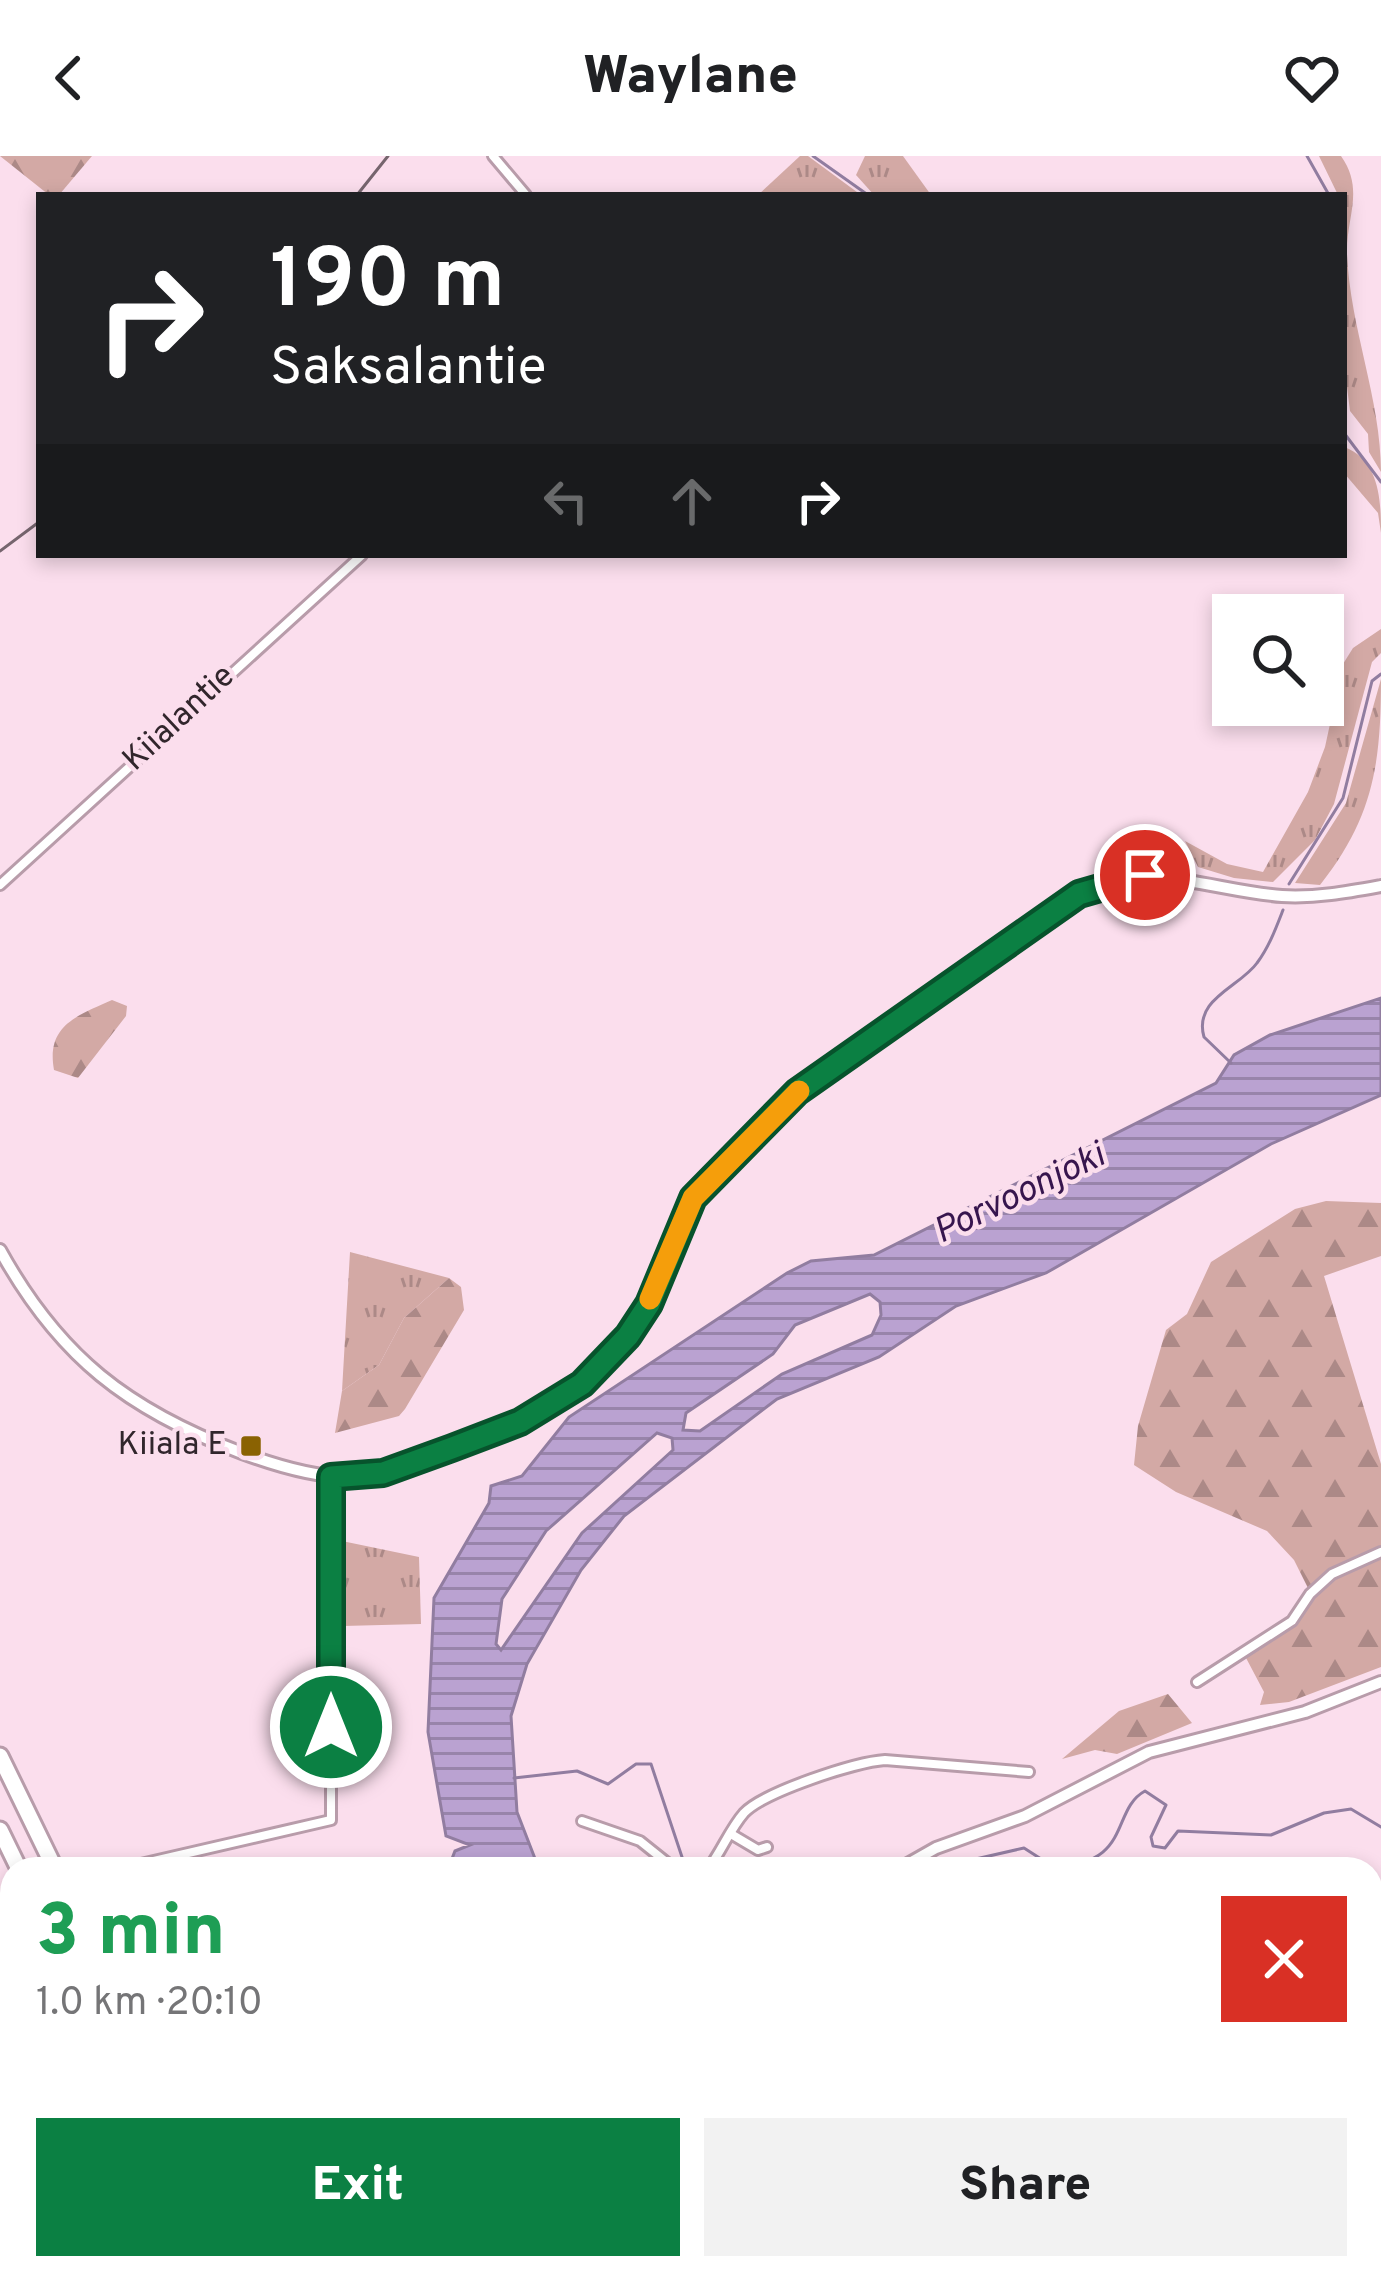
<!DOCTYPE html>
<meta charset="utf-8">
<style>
body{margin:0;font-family:Overpass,sans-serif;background:#f2f2f2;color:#202124;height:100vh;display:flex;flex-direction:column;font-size:45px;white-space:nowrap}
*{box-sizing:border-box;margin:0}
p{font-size:39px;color:#757577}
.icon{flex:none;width:66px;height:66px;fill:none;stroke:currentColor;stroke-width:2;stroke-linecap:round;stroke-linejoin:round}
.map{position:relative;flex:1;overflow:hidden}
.side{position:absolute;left:0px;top:1701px;width:1383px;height:423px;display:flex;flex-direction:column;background:#fff;border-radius:36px 36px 0 0;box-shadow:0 6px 18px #0003}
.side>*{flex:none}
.guide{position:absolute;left:36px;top:36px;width:1311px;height:366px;border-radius:0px;box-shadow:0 6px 18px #0003;background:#202124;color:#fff;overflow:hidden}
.tools{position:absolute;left:1212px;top:438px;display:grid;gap:24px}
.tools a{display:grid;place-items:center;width:132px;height:132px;border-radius:0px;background:#fff;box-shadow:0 6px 18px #0003;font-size:60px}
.pin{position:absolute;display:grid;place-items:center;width:102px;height:102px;color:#fff;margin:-51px;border:6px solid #fff;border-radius:50%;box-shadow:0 3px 12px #0007}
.me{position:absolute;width:132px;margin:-66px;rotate:0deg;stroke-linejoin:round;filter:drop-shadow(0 0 9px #0008)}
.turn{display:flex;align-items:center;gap:42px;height:252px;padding:0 36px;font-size:54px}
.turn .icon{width:156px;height:156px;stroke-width:2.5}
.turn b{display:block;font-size:84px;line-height:102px}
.lanes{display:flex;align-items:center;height:114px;padding:0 36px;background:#0003;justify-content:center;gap:60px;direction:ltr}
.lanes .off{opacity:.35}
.round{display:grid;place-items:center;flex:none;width:126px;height:126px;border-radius:0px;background:#f2f2f2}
.head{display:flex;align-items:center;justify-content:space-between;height:204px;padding:0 36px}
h1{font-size:72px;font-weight:800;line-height:90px;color:#1e9e55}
.primary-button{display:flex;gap:24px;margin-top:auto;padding:24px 36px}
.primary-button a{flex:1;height:138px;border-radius:0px;background:#0b8043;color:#fff;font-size:48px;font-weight:800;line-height:138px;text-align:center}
.primary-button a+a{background:#f2f2f2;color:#202124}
header{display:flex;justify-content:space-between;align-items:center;height:156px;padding:0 36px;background:#fff;font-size:54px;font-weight:800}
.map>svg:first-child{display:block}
</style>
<header><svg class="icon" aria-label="back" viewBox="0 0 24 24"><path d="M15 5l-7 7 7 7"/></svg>Waylane<svg class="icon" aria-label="heart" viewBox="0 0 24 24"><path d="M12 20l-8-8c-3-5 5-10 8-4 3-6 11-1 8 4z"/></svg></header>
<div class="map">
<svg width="1381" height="2123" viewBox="0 0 1381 2123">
<defs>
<pattern id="grass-tufts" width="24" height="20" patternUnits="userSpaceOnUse" patternTransform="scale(3)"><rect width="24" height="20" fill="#d3a9a5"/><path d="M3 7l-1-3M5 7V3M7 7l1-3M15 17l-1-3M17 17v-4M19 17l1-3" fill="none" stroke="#ac8987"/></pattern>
<pattern id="forest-firs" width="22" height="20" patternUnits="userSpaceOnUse" patternTransform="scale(3)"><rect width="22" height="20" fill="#d3a9a5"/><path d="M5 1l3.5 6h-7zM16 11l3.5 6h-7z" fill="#ac8987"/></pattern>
<pattern id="water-rules" width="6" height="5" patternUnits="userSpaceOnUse" patternTransform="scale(3)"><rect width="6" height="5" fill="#baa2d1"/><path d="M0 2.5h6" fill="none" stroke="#9884aa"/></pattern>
</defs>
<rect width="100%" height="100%" fill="#fbdeed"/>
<!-- grass -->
<g fill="url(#grass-tufts)">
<polygon points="800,0 808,0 861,39 758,39"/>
<polygon points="865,0 903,0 931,39 874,39 856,19"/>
<path d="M1319 0H1341C1365 34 1346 61 1347 98 1350 172 1381 243 1381 316L1369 296 1368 278 1350 255 1344 207V39H1338Z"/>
<path d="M1344 291C1380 304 1381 345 1381 377L1378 357 1344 317Z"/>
<polygon points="1381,473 1381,497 1372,506 1334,648 1315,684 1273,726 1234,722 1198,711 1185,685 1227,708 1263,716 1308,636 1325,591 1343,508 1353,492"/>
<path d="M1381 523C1381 606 1374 661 1320 729L1295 727 1346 647Z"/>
<polygon points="350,1096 449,1122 404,1162 379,1209 342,1235"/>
<polygon points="342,1385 419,1401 421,1468 343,1470"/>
</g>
<!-- forest -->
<g fill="url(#forest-firs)">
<polygon points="0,0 92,0 59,39 49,39"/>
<path d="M112 844 127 850 126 860 78 922 54 914C46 870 76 860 112 844Z"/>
<polygon points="1326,1045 1381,1047 1381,1100 1324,1120 1381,1308 1381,1392 1327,1418 1309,1434 1294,1404 1267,1375 1176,1336 1134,1309 1138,1270 1166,1174 1187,1158 1211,1106 1295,1053"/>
<polygon points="449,1122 461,1131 464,1154 405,1253 399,1260 335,1277 342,1235 379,1209 404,1162"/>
<polygon points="1381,1399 1381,1511 1289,1546 1260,1549 1264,1536 1245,1500 1294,1470 1311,1441 1332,1422"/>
<polygon points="1168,1538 1192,1567 1117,1598 1095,1594 1062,1603 1119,1555"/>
<polygon points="1371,2036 1381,2036 1381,2123 1326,2123 1328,2112 1371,2112"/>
<polygon points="793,2112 1009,2112 1012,2123 784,2123"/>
</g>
<!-- water -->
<g fill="url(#water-rules)" stroke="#917da0" stroke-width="3" fill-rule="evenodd">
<path d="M1381 842V939L1271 988 1046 1117 956 1150 879 1201 777 1243 624 1360 581 1414 527 1508 511 1560 517 1656 539 1713H448L455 1695 470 1689 446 1680 428 1576 434 1442 489 1347 491 1330 522 1320 569 1261 787 1117 811 1105 874 1099 1216 927 1234 899 1270 879ZM870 1138 880 1146 881 1159 872 1179 782 1218 700 1275 683 1274 686 1257 773 1198 795 1169ZM657 1277 672 1282 673 1294 582 1377 501 1494 496 1488 502 1443 546 1375Z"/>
<polygon points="12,2103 12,2112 302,2112 277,2123 0,2123 0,2105"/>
</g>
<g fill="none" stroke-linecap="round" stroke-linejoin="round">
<!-- stream -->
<g stroke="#917da0" stroke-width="3">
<polyline points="813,0 868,39"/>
<polyline points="1307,0 1329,39"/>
<polyline points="1344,277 1381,326"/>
<polyline points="1289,728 1343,642 1372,525 1381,518"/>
<path d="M1231 907 1204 881C1193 843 1240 831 1257 807 1269 791 1276 772 1283 754"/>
<polyline points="514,1622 577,1615 608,1628 636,1608 651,1608 686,1713"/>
<path d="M932 1713 1024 1692 1052 1710C1133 1710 1110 1654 1145 1635L1166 1649 1151 1681 1153 1690 1165 1692 1178 1675 1271 1679 1324 1657 1351 1653 1381 1671"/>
</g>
<!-- street casing -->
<g stroke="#b89caa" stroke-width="14">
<g id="street">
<polyline points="493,0 526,39"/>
<polyline points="0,729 362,399"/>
<polyline points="1197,1526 1292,1465 1310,1438 1332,1418 1381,1396"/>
<polyline points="582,1665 640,1685 675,1713"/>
<polyline points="731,1678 758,1694 767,1691"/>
<polyline points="119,1713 331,1664 331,1321"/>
<path d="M708 1713C721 1696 730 1673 744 1657 764 1636 855 1606 885 1604L1029 1616"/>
<polyline points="1371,1784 1381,1785"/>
</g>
</g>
<!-- secondary casing -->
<g stroke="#b89caa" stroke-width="16">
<g id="secondary">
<path d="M0 1094C59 1201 128 1254 242 1297 277 1310 319 1323 356 1321 394 1319 433 1299 468 1286 521 1266 567 1246 607 1204 660 1151 662 1071 712 1017 779 944 861 897 940 840 984 807 1030 763 1079 738 1149 703 1211 735 1282 740 1316 742 1348 736 1381 730"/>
<polyline points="899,1713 936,1692 1025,1660 1149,1596 1305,1556 1381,1526"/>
<polyline points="637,2123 645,2112"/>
</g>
</g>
<!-- highway casing -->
<g stroke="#b89caa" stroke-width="21">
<g id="highway">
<polyline points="0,1600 55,1713"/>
<polyline points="0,1674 19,1713"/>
<polyline points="0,1800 12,1813"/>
<polyline points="188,2112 192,2123"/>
<polyline points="226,2112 230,2123"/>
</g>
</g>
<!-- street -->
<use href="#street" stroke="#fff" stroke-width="8"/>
<!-- secondary -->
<use href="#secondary" stroke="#fff" stroke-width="10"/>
<!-- highway -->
<use href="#highway" stroke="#fff" stroke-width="15"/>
<!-- rail -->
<g stroke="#76656e" stroke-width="3">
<polyline points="357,39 388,0"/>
<polyline points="0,395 39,366"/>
</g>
</g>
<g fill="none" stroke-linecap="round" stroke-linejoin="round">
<!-- route casing -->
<g stroke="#07532c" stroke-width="30">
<polyline id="route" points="331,1571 331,1321 383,1317 452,1292 520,1266 582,1228 628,1180 649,1148 693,1042 797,936 1079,738 1145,719"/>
</g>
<!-- route -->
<use href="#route" stroke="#0b8043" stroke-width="21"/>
<!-- slow -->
<polyline stroke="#f59e0b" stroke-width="21" points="650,1143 693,1042 799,935"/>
</g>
<!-- markers -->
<rect fill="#8a6202" stroke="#fbdeed" stroke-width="4.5" x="239" y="1278" width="24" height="24" rx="6"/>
<g text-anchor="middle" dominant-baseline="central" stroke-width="9" stroke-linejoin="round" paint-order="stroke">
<!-- street labels -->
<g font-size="33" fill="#31262c" stroke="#fbdeed">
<text transform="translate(180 563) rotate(-43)">Kiialantie</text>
</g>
<!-- poi labels -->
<g font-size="33" fill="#31262c" stroke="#fbdeed" text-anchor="end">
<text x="227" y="1290">Kiiala E</text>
</g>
<!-- water labels -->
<g font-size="36" font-style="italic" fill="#37164e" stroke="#fbdeed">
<text transform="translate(1020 1039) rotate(-26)">Porvoonjoki</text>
</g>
</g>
</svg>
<div class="tools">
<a><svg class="icon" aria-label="search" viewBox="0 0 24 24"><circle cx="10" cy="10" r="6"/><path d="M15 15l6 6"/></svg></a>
</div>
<div class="pin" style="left:1145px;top:719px;background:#d93025"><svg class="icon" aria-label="arrive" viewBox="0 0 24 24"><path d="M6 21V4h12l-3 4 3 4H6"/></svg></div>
<svg class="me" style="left:331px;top:1571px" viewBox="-20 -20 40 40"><circle r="17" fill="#0b8043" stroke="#fff" stroke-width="3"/><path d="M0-11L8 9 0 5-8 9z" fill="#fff"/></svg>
<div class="guide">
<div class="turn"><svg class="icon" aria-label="right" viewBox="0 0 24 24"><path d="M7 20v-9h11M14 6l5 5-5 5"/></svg><div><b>190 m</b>Saksalantie</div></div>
<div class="lanes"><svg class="icon off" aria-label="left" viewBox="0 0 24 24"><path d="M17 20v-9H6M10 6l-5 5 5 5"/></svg><svg class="icon off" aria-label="ahead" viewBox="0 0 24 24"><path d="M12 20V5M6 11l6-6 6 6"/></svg><svg class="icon" aria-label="right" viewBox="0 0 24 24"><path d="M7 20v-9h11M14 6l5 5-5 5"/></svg></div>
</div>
<section class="side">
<div class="head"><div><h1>3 min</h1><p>1.0 km · 20:10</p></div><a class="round" style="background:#d93025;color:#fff"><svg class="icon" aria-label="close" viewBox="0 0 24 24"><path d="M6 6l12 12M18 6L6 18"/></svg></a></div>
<div class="primary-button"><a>Exit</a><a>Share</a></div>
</section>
</div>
